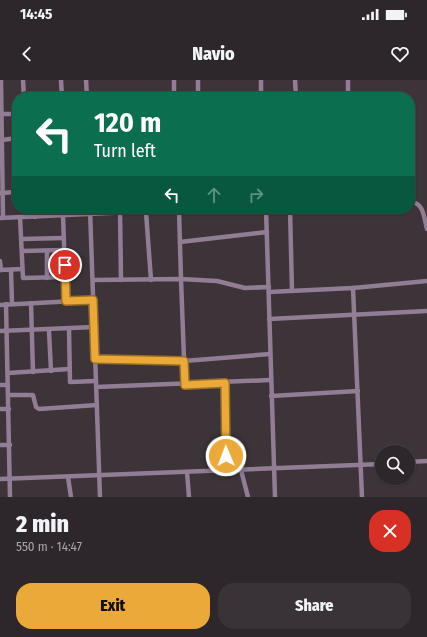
<!DOCTYPE html>
<meta charset="utf-8">
<style>
body{margin:0;font-family:"Fira Sans Condensed",sans-serif;background:#393337;color:#f1f3f6;height:100vh;display:flex;flex-direction:column;font-size:15px;white-space:nowrap}
*{box-sizing:border-box;margin:0}
p{font-size:13px;color:#a7a5a9}
.icon{flex:none;width:22px;height:22px;fill:none;stroke:currentColor;stroke-width:2;stroke-linecap:round;stroke-linejoin:round}
.map{position:relative;height:417px;overflow:hidden}
.details{display:flex;flex-direction:column;background:#2d272b;flex:1}
.details>*{flex:none}
.banner{position:absolute;left:12px;top:12px;width:403px;height:122px;border-radius:16px;box-shadow:0 1px 3px #0004,0 0 0 1px #484447;background:#0b6e4f;color:#fff;overflow:hidden}
.tools{position:absolute;left:375px;top:365px;display:grid;gap:8px}
.tools a{display:grid;place-items:center;width:40px;height:40px;border-radius:50%;background:#2d272b;box-shadow:0 1px 3px #0004,0 0 0 1px #484447;font-size:20px}
.pin{position:absolute;display:grid;place-items:center;width:34px;height:34px;color:#fff;margin:-17px;border:2px solid #fff;border-radius:50%;box-shadow:0 1px 4px #0007}
.me{position:absolute;width:44px;margin:-22px;rotate:359deg;stroke-linejoin:round;filter:drop-shadow(0 0 3px #0008)}
.turn{display:flex;align-items:center;gap:14px;height:84px;padding:0 16px;font-size:18px}
.turn .icon{width:52px;height:52px;stroke-width:2.5}
.turn b{display:block;font-size:28px;line-height:34px}
.lanes{display:flex;align-items:center;height:38px;padding:0 16px;background:#0003;justify-content:center;gap:20px;direction:ltr}
.lanes .off{opacity:.35}
.round{display:grid;place-items:center;flex:none;width:42px;height:42px;border-radius:16px;background:#393337}
.overview{display:flex;align-items:center;justify-content:space-between;height:68px;padding:0 16px}
h1{font-size:24px;font-weight:800;line-height:30px}
.action{display:flex;gap:8px;margin-top:auto;padding:8px 16px}
.action a{flex:1;height:46px;border-radius:16px;background:#eba939;color:#111;font-size:16px;font-weight:800;line-height:46px;text-align:center}
.action a+a{background:#393337;color:#f1f3f6}
.status{display:flex;justify-content:space-between;align-items:center;height:28px;padding:0 20px;background:#2d272b;direction:ltr}
.status svg{height:11px;fill:currentColor}
header{display:flex;justify-content:space-between;align-items:center;height:52px;padding:0 16px;background:#2d272b;font-size:18px;font-weight:800}
.map>svg:first-child{display:block}
</style>
<div class="status"><b>14:45</b><svg viewBox="0 0 49 12"><path d="M0 12V9h3v3zM5 12V6h3v6zM10 12V3h3v9zM15 12V0h3v12zM26 1h20v11H26zM47 4h2v5h-2z"/></svg></div>
<header><svg class="icon" aria-label="back" viewBox="0 0 24 24"><path d="M15 5l-7 7 7 7"/></svg>Navio<svg class="icon" aria-label="heart" viewBox="0 0 24 24"><path d="M12 20l-8-8c-3-5 5-10 8-4 3-6 11-1 8 4z"/></svg></header>
<div class="map">
<svg width="427" height="417" viewBox="0 0 427 417">
<rect width="100%" height="100%" fill="#3c3439"/>
<g fill="none" stroke-linecap="round" stroke-linejoin="round">
<!-- minor -->
<g stroke="#917d94" stroke-width="4.5">
<polyline points="1,0 3,138"/>
<polyline points="23,0 24,17"/>
<polyline points="61,0 62,17"/>
<polyline points="86,0 87,17"/>
<polyline points="174,0 174,17"/>
<polyline points="198,0 198,17"/>
<polyline points="261,0 261,17"/>
<polyline points="295,0 296,17"/>
<polyline points="348,0 348,17"/>
<polyline points="1,34 17,34"/>
<polyline points="2,60 17,58"/>
<polyline points="0,113 17,112"/>
<path d="M410 122C424 122 424 138 427 149"/>
<polyline points="35,129 35,137"/>
<polyline points="90,129 100,417"/>
<polyline points="120,129 121,200"/>
<polyline points="266,129 275,417"/>
<polyline points="290,129 292,211"/>
<polyline points="179,130 181,199 217,201 245,208 269,207"/>
<polyline points="146,132 151,200"/>
<polyline points="63,135 66,221"/>
<polyline points="20,137 23,198 65,197"/>
<polyline points="0,138 199,129"/>
<polyline points="21,159 64,158"/>
<polyline points="180,162 267,152"/>
<polyline points="22,171 64,170"/>
<polyline points="0,181 1,190"/>
<polyline points="47,184 65,185"/>
<polyline points="0,190 22,189"/>
<polyline points="11,190 12,224"/>
<polyline points="47,198 47,171"/>
<polyline points="93,200 181,199 185,305"/>
<polyline points="353,208 427,201"/>
<polyline points="269,212 353,208 362,417"/>
<polyline points="31,223 33,292"/>
<polyline points="6,224 10,417"/>
<polyline points="0,225 93,220"/>
<polyline points="269,239 427,231"/>
<polyline points="69,249 70,302 96,301"/>
<polyline points="0,251 94,247"/>
<polyline points="49,251 51,291"/>
<polyline points="95,279 184,281 270,274"/>
<polyline points="8,293 69,289"/>
<polyline points="225,303 226,391"/>
<polyline points="0,305 8,305"/>
<polyline points="96,307 270,300"/>
<polyline points="8,315 33,315 36,327 39,329 97,325"/>
<polyline points="271,316 358,311"/>
<polyline points="0,329 9,329"/>
<polyline points="0,365 10,365"/>
<polyline points="408,382 427,381"/>
<polyline points="241,390 248,417"/>
<polyline points="187,392 189,417"/>
<polyline points="68,397 71,417"/>
<polyline points="0,399 382,384"/>
</g>
</g>
<g fill="none" stroke-linecap="round" stroke-linejoin="round">
<!-- route casing -->
<g stroke="#996e25" stroke-width="10">
<polyline id="route" points="65,185 66,221 93,220 95,279 184,281 185,305 225,303 226,376"/>
</g>
<!-- route -->
<use href="#route" stroke="#eba939" stroke-width="7"/>
</g>
</svg>
<div class="tools">
<a><svg class="icon" aria-label="search" viewBox="0 0 24 24"><circle cx="10" cy="10" r="6"/><path d="M15 15l6 6"/></svg></a>
</div>
<div class="pin" style="left:65px;top:185px;background:#d93025"><svg class="icon" aria-label="arrive" viewBox="0 0 24 24"><path d="M6 21V4h12l-3 4 3 4H6"/></svg></div>
<svg class="me" style="left:226px;top:376px" viewBox="-20 -20 40 40"><circle r="17" fill="#eba939" stroke="#fff" stroke-width="3"/><path d="M0-11L8 9 0 5-8 9z" fill="#fff"/></svg>
<div class="banner">
<div class="turn"><svg class="icon" aria-label="left" viewBox="0 0 24 24"><path d="M17 20v-9H6M10 6l-5 5 5 5"/></svg><div><b>120 m</b>Turn left</div></div>
<div class="lanes"><svg class="icon" aria-label="left" viewBox="0 0 24 24"><path d="M17 20v-9H6M10 6l-5 5 5 5"/></svg><svg class="icon off" aria-label="ahead" viewBox="0 0 24 24"><path d="M12 20V5M6 11l6-6 6 6"/></svg><svg class="icon off" aria-label="right" viewBox="0 0 24 24"><path d="M7 20v-9h11M14 6l5 5-5 5"/></svg></div>
</div>
</div>
<section class="details">
<div class="overview"><div><h1>2 min</h1><p>550 m · 14:47</p></div><a class="round" style="background:#d93025;color:#fff"><svg class="icon" aria-label="close" viewBox="0 0 24 24"><path d="M6 6l12 12M18 6L6 18"/></svg></a></div>
<div class="action"><a>Exit</a><a>Share</a></div>
</section>
